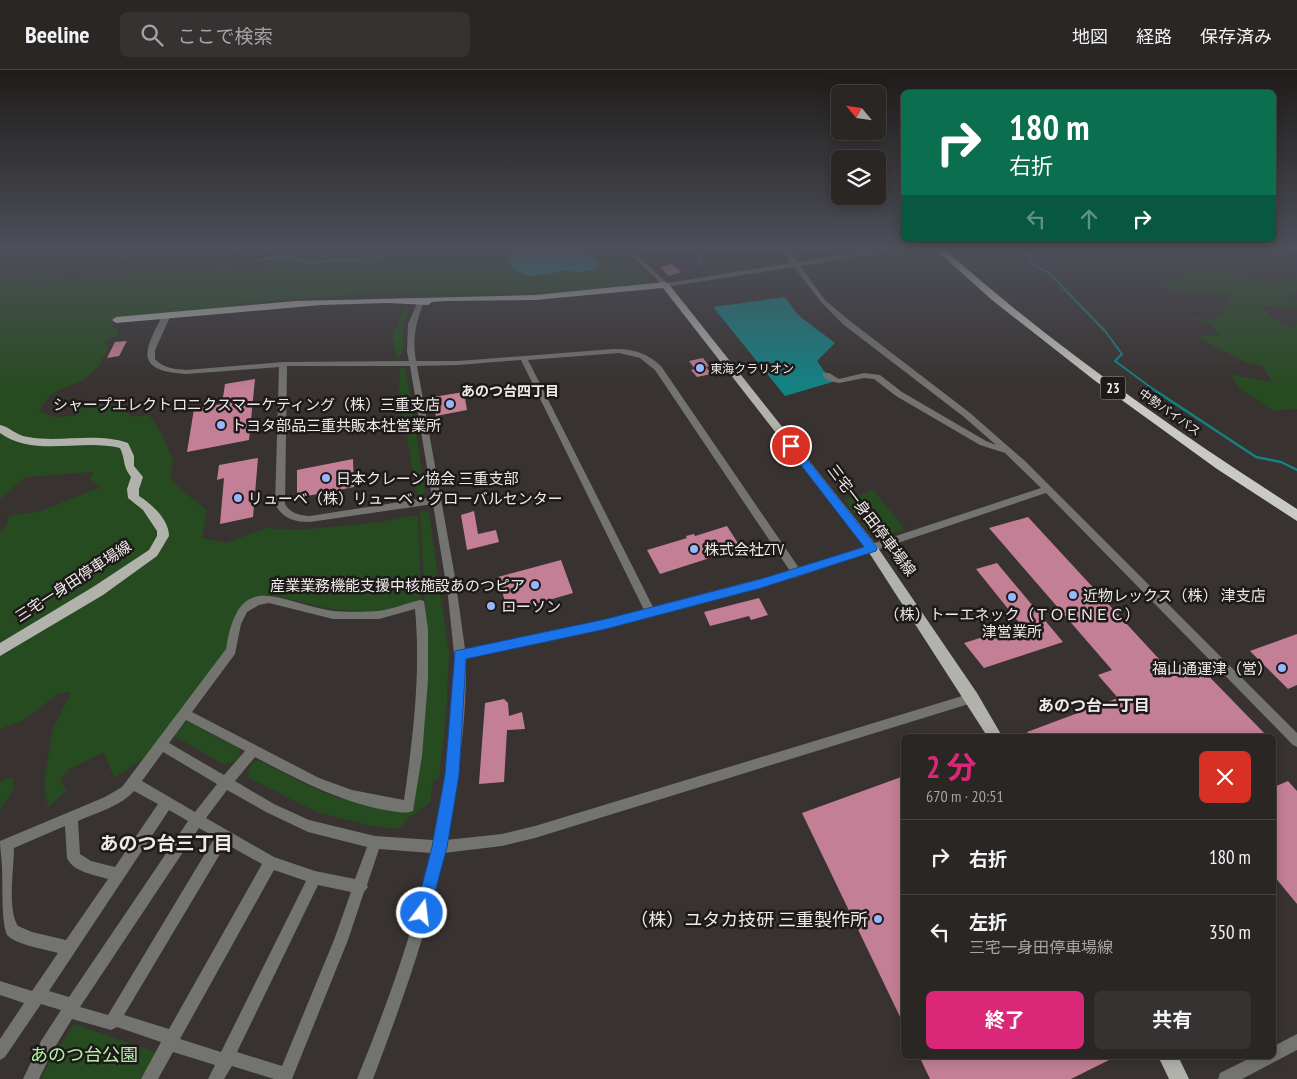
<!DOCTYPE html>
<html lang="ja">
<meta charset="utf-8">
<style>
body{margin:0;font-family:"PT Sans Narrow","Noto Sans JP",sans-serif;background:#363231;color:#f1f3f6;height:100vh;display:flex;flex-direction:column;font-size:19px;white-space:nowrap}
*{box-sizing:border-box;margin:0}
p{font-size:16px;color:#a5a5a6}
.icon{flex:none;width:28px;height:28px;fill:none;stroke:currentColor;stroke-width:2;stroke-linecap:round;stroke-linejoin:round}
.map{position:relative;flex:1;overflow:hidden}
.side{position:absolute;left:901px;top:664px;width:375px;height:325px;display:flex;flex-direction:column;background:#2a2624;border-radius:8px;box-shadow:0 2px 12px #0003,0 0 0 1px #464341}
.side>*{flex:none}
.hud{position:absolute;left:901px;top:20px;width:375px;height:152px;border-radius:8px;box-shadow:0 2px 12px #0003,0 0 0 1px #464341;background:#0b6e4f;color:#fff;overflow:hidden}
.needle{width:32px;rotate:299deg}
.buttons{position:absolute;left:831px;top:15px;display:grid;gap:10px}
.buttons a{display:grid;place-items:center;width:55px;height:55px;border-radius:8px;background:#2a2624;box-shadow:0 2px 12px #0003,0 0 0 1px #464341;font-size:25px}
.pin{position:absolute;display:grid;place-items:center;width:42px;height:42px;color:#fff;margin:-21px;border:2px solid #fff;border-radius:50%;box-shadow:0 1px 5px #0007}
.me{position:absolute;width:55px;margin:-28px;rotate:15deg;stroke-linejoin:round;filter:drop-shadow(0 0 4px #0008)}
.turn{display:flex;align-items:center;gap:18px;height:105px;padding:0 25px;font-size:22px}
.turn .icon{width:65px;height:65px;stroke-width:2.5}
.turn b{display:block;font-size:35px;line-height:42px}
.lanes{display:flex;align-items:center;height:48px;padding:0 25px;background:#0003;justify-content:center;gap:25px;direction:ltr}
.lanes .off{opacity:.35}
.round{display:grid;place-items:center;flex:none;width:52px;height:52px;border-radius:8px;background:#363231}
.summary{display:flex;align-items:center;justify-content:space-between;height:85px;padding:0 25px}
h1{font-size:30px;font-weight:700;line-height:38px;color:#db2777}
.cta{display:flex;gap:10px;margin-top:auto;padding:10px 25px}
.cta a{flex:1;height:58px;border-radius:8px;background:#db2777;color:#fff;font-size:20px;font-weight:700;line-height:58px;text-align:center}
.cta a+a{background:#363231;color:#f1f3f6}
ul{padding:0;list-style:none}
li{display:flex;align-items:center;gap:15px;height:75px;padding:0 25px;border-top:1px solid #464341}
li div{flex:1}
li b{display:block;font-size:19px}
li em{font-style:normal}
header{display:flex;align-items:center;gap:30px;box-sizing:border-box;height:70px;padding:0 25px;background:#2a2624;border-bottom:1px solid #464341}
header strong{font-size:24px}
nav{display:flex;gap:28px;margin-inline-start:auto;font-size:18px}
.search{width:350px;height:45px;background:#363231;display:flex;align-items:center;gap:12px;box-sizing:border-box;padding:0 18px;border-radius:8px;color:#a5a5a6;font-size:19px}
.map>svg:first-child{display:block}
</style>
<header>
<strong>Beeline</strong>
<div class="search"><svg class="icon" aria-label="search" viewBox="0 0 24 24"><circle cx="10" cy="10" r="6"/><path d="M15 15l6 6"/></svg>ここで検索</div>
<nav><a>地図</a><a>経路</a><a>保存済み</a></nav>
</header>
<div class="map">
<svg width="1297" height="1009" viewBox="0 0 1297 1009">
<rect width="100%" height="100%" fill="#383230"/>
<!-- green -->
<g fill="#274b20">
<polygon points="0,178 267,178 241,185 229,181 207,186 197,184 181,186 174,180 149,188 89,193 79,185 0,195"/>
<path d="M274 178H618L651 209 647 213 581 220 486 225 367 224 243 233V235L116 249 110 256 117 258V266L104 271 108 279C102 291 94 304 83 310 62 320 50 318 39 342L55 347 74 346 85 335 121 328 123 340 133 347 149 345 161 362 173 390 170 408 180 419 207 440 202 468 226 473 266 458 297 460 374 453 418 445 421 531 381 542 335 540 275 526 260 527 235 544 225 581 144 688 114 708 104 682 68 700 60 711 67 720 48 737 44 716 52 661 71 622 58 624 24 650 0 659V463L6 456 9 446 41 441 101 417 90 409 93 402 26 407 0 429V204L57 202 61 209 66 210 87 205H124L144 200 166 199 189 202 227 196 245 199 256 205C267 199 272 190 274 178Z"/>
<path d="M1209 200 1245 205 1273 216 1276 214 1273 209 1274 206 1288 208 1297 206V222L1288 229 1297 231V237L1261 236C1271 247 1278 255 1293 258L1297 252V339L1273 341 1238 317 1231 304 1273 313 1263 296 1243 291 1202 270 1201 265 1220 266 1212 254 1193 249 1191 247 1211 249 1224 243 1225 235 1230 228 1229 224C1206 221 1177 225 1157 213L1177 212 1183 204Z"/>
<polygon points="405,238 409,240 404,256 403,284 397,289 392,267"/>
<polygon points="400,297 406,300 425,422 418,428 399,323"/>
<polygon points="873,420 905,459 881,467 871,464 844,430"/>
<path d="M420 440 429 443 449 584 446 647 439 708 433 711 430 733 408 748 399 759 372 756 316 742 248 707C249 698 250 693 259 690 278 700 298 711 318 720 348 734 381 738 413 742L428 593Z"/>
<polygon points="188,651 239,679 240,686 235,691 225,695 176,667 174,662 180,654"/>
<polygon points="13,707 14,720 0,739 0,712"/>
<polygon points="74,954 158,983 143,1009 41,1009 50,991"/>
</g>
<!-- water -->
<g fill="#138283">
<path d="M506 178H584L598 190 599 194C591 206 576 200 563 201 547 203 529 211 515 199 509 194 510 184 506 178Z"/>
<polygon points="785,227 798,245 835,273 817,291 824,301 836,311 785,326 713,237"/>
</g>
<g fill="none" stroke-linecap="round" stroke-linejoin="round">
<!-- stream-far1 -->
<g stroke="#138283" stroke-width="2">
<polyline points="1022,178 1028,184 1032,194 1049,203 1105,261 1122,284 1115,291 1157,322"/>
<polyline points="393,182 401,178"/>
<polyline points="254,191 284,186 310,193 333,190 364,191 384,186"/>
<polyline points="699,196 700,178"/>
</g>
<!-- stream -->
<polyline stroke="#138283" stroke-width="2.5" points="1156,321 1256,387 1281,392 1297,400"/>
</g>
<!-- building -->
<g fill="#c37f96">
<polygon points="672,194 681,202 669,206 660,197"/>
<polygon points="127,271 119,286 107,288 115,272"/>
<polygon points="703,288 709,296 706,297 711,304 697,307 691,300 695,299 689,291"/>
<polygon points="255,309 249,370 187,382 194,339 222,334 225,314"/>
<polygon points="464,322 467,340 436,346 433,327"/>
<polygon points="258,388 253,447 220,454 224,408 217,410 219,395"/>
<polygon points="353,389 354,417 297,428 297,400"/>
<polygon points="474,441 478,464 496,460 499,472 467,480 461,445"/>
<polygon points="1028,447 1171,602 1195,592 1267,666 1030,666 1027,662 1118,628 1098,605 1112,600 989,458"/>
<polygon points="727,456 741,478 660,504 647,480 687,468 686,466 694,464 695,466"/>
<polygon points="561,490 573,523 508,542 498,507"/>
<polygon points="997,493 1063,572 984,598 964,573 1021,555 976,499"/>
<polygon points="759,528 768,545 751,550 749,546 710,556 704,542"/>
<polygon points="1297,564 1297,615 1288,619 1250,581"/>
<polygon points="504,629 508,633 509,646 522,642 525,659 507,660 504,712 479,714 485,633"/>
<polygon points="904,706 904,955 802,743"/>
<polygon points="1288,711 1297,721 1297,834 1274,806 1274,717"/>
<polygon points="919,986 1117,986 1071,1009 930,1009"/>
</g>
<g fill="none" stroke-linecap="round" stroke-linejoin="round">
<!-- minor -->
<g fill="#737370" fill-rule="evenodd">
<path d="M624 178H630L667 213 791 193 783 178H789L797 192 889 178H901L898 180 800 196 825 230 850 251 970 343 1025 391 1297 663V677L1293 675 1046 423 797 507 606 558 466 588C467 648 458 711 446 770L502 764 535 756 972 623 976 624 978 628 976 632 972 633 535 768 502 776 444 783C428 861 401 935 373 1009H357C387 935 414 861 431 783L379 779 367 815 368 817 364 822 348 870 292 1009H274L232 996 224 1009H208L215 995 173 982 158 1009H141L161 972 117 957 111 960 72 949 52 982 39 1009H23L41 971 61 940 41 934 5 987 0 990V969L24 933 0 925V911L32 921 58 883C45 879 16 875 7 865 0 848 4 807 1 785 1 783 0 776 0 771L105 727 122 717 226 579C239 496 278 533 333 541 345 542 366 542 379 541 393 539 407 533 420 530L424 531 428 559V610L422 686 413 741C406 744 398 742 391 741 341 733 299 710 255 687L235 711 274 734 309 750 375 766 433 770 445 704 453 631 455 593 448 526 433 434 310 452C294 452 283 449 275 434L279 297 186 304C133 301 144 280 164 243L171 245 155 280V289C163 298 174 299 186 300L283 292 409 291 407 282 408 254 418 231 421 229 424 231C416 253 412 267 416 291H458L613 279C631 278 648 283 661 296L799 498 1041 418 1005 383 980 375 896 326 874 309 864 308 839 313 830 311 823 307V303H829L839 309 864 303 880 305 902 322 986 371 996 375 964 347 844 255 821 232 794 197 665 217ZM619 283 640 288 655 300 790 501 653 537 528 290ZM521 290 644 540 606 550 465 579 455 507 417 296 458 295ZM287 296H410L432 427 310 446C299 445 291 444 285 434ZM269 533 333 549H379L415 539C421 604 413 667 404 730L352 720 319 708 192 642 235 584 241 554 247 542 259 535ZM186 650 245 681 224 705 169 673ZM163 682 217 714 195 742 142 711ZM227 720 266 742 308 762 367 777 355 809 315 801 274 787 206 748ZM134 721 158 734 115 797 91 791 80 784 78 751C96 743 121 736 134 721ZM169 740 188 751 69 927 49 921ZM65 756 67 788C73 802 95 805 108 809L66 870 32 862 18 856C7 840 14 798 14 778ZM199 758 215 767 108 945 80 937ZM226 774 262 794 169 959 124 945ZM274 800 306 811 221 982 180 969ZM318 815 351 822 334 870 282 996 237 982Z"/>
<polygon points="913,178 925,178 891,185 888,183"/>
<polygon points="1297,964 1297,980 1242,1009 1218,1009 1220,1003 1254,986 1274,986 1274,976"/>
</g>
<!-- major -->
<g fill="#b1b2ac" fill-rule="evenodd">
<polygon points="665,212 668,213 876,475 977,623 1002,666 987,666 868,481 663,218 535,230 445,231 432,232 428,235 388,233 321,235 116,253 112,250 116,247 295,231 535,225"/>
<path d="M0 355C10 357 17 366 28 367 61 373 95 362 128 373L134 386V396L143 407 139 419V426C152 434 169 450 169 466L157 486 103 525 0 586V573L93 517 149 480 157 466V461L143 440 128 428 127 419 131 407C122 395 126 391 120 378 81 368 35 388 0 363Z"/>
<polygon points="1158,986 1178,986 1189,1009 1169,1009"/>
</g>
<!-- highway -->
<path fill="#c9cac3" fill-rule="evenodd" d="M934 178H943C1052 275 1174 360 1297 439V451L1217 399 1094 310 992 230Z"/>
</g>
<!-- sky -->
<linearGradient id="sky" x2="0" y2="1"><stop stop-color="#1f1c1a"/><stop offset="0.56" stop-color="#4d4f59"/><stop offset="1" stop-color="#4d4f59" stop-opacity="0"/></linearGradient>
<rect width="1297" height="319" fill="url(#sky)"/>
<!-- route -->
<polygon fill="#1a73e8" stroke="#114b97" points="791,373 795,374 876,476 877,478 876,481 761,518 606,559 466,589 459,705 447,777 428,848 422,851 417,848 415,843 432,777 445,705 455,581 606,549 761,509 864,477 788,378 788,374"/>
<!-- markers -->
<g fill="#98b6fd" stroke="#1d1a19" stroke-width="2">
<circle cx="700" cy="298" r="5"/>
<circle cx="450" cy="334" r="5"/>
<circle cx="221" cy="355" r="5"/>
<circle cx="326" cy="408" r="5"/>
<circle cx="238" cy="428" r="5"/>
<circle cx="694" cy="479" r="5"/>
<circle cx="535" cy="515" r="5"/>
<circle cx="1073" cy="525" r="5"/>
<circle cx="1012" cy="527" r="5"/>
<circle cx="491" cy="536" r="5"/>
<circle cx="1282" cy="598" r="5"/>
<circle cx="878" cy="849" r="5"/>
</g>
<g text-anchor="middle" dominant-baseline="central" stroke-width="5" stroke-linejoin="round" paint-order="stroke">
<!-- far-poi labels -->
<g font-size="12" fill="#eeeae8" stroke="#1d1a19" text-anchor="start">
<text x="710" y="298">東海クラリオン</text>
</g>
<!-- far-street labels -->
<g font-size="12" fill="#eeeae8" stroke="#1d1a19">
<text transform="translate(1170 342) rotate(35)">中勢バイパス</text>
</g>
<!-- shield labels -->
<rect fill="#1d1a19" stroke="#afacaa" stroke-width="1" x="1100.5" y="306.5" width="25" height="23" rx="4"/>
<g font-size="14" font-weight="bold" fill="#eeeae8">
<text x="1113" y="318">23</text>
</g>
<!-- far-neighbourhood labels -->
<g font-size="14" font-weight="bold" fill="#eeeae8" stroke="#1d1a19">
<text x="510" y="321">あのつ台四丁目</text>
</g>
<!-- poi labels -->
<g font-size="15" fill="#eeeae8" stroke="#1d1a19" text-anchor="start">
<text x="440" y="334" text-anchor="end">シャープエレクトロニクスマーケティング（株）三重支店</text>
<text x="231" y="355">トヨタ部品三重共販本社営業所</text>
<text x="336" y="408">日本クレーン協会 三重支部</text>
<text x="248" y="428">リューベ（株）リューベ・グローバルセンター</text>
<text x="704" y="479">株式会社ZTV</text>
<text x="525" y="515" text-anchor="end">産業業務機能支援中核施設あのつピア</text>
<text x="1083" y="525">近物レックス（株） 津支店</text>
<text x="501" y="536">ローソン</text>
<text x="1012" y="544" text-anchor="middle">（株）トーエネック（ＴＯＥＮＥＣ）<tspan x="1012" dy="17">津営業所</tspan></text>
<text x="1272" y="598" text-anchor="end">福山通運津（営）</text>
</g>
<!-- street labels -->
<g font-size="15" fill="#eeeae8" stroke="#1d1a19">
<text transform="translate(872 450) rotate(53)">三宅一身田停車場線</text>
<text transform="translate(73 511) rotate(-33)">三宅一身田停車場線</text>
</g>
<!-- neighbourhood labels -->
<g font-size="16" font-weight="bold" fill="#eeeae8" stroke="#1d1a19">
<text x="1094" y="635">あのつ台一丁目</text>
</g>
<!-- near-poi labels -->
<g font-size="18" fill="#eeeae8" stroke="#1d1a19" text-anchor="end">
<text x="868" y="849">（株）ユタカ技研 三重製作所</text>
</g>
<!-- near-park labels -->
<g font-size="18" fill="#b3f3a7" stroke="#1d1a19">
<text x="84" y="984">あのつ台公園</text>
</g>
<!-- near-neighbourhood labels -->
<g font-size="19" font-weight="bold" fill="#eeeae8" stroke="#1d1a19">
<text x="166" y="773">あのつ台三丁目</text>
</g>
</g>
</svg>
<div class="buttons">
<a><svg class="needle" viewBox="-14 -14 28 28"><path d="M0-13l5 13h-10z" fill="#e53935"/><path d="M0 13l5-13h-10z" fill="#a5a5a6"/></svg></a>
<a><svg class="icon" aria-label="layers" viewBox="0 0 24 24"><path d="M12 4l9 5-9 5-9-5zM3 14l9 5 9-5"/></svg></a>
</div>
<div class="pin" style="left:791px;top:376px;background:#d93025"><svg class="icon" aria-label="arrive" viewBox="0 0 24 24"><path d="M6 21V4h12l-3 4 3 4H6"/></svg></div>
<svg class="me" style="left:422px;top:843px" viewBox="-20 -20 40 40"><circle r="17" fill="#1a73e8" stroke="#fff" stroke-width="3"/><path d="M0-11L8 9 0 5-8 9z" fill="#fff"/></svg>
<div class="hud">
<div class="turn"><svg class="icon" aria-label="right" viewBox="0 0 24 24"><path d="M7 20v-9h11M14 6l5 5-5 5"/></svg><div><b>180 m</b>右折</div></div>
<div class="lanes"><svg class="icon off" aria-label="left" viewBox="0 0 24 24"><path d="M17 20v-9H6M10 6l-5 5 5 5"/></svg><svg class="icon off" aria-label="ahead" viewBox="0 0 24 24"><path d="M12 20V5M6 11l6-6 6 6"/></svg><svg class="icon" aria-label="right" viewBox="0 0 24 24"><path d="M7 20v-9h11M14 6l5 5-5 5"/></svg></div>
</div>
<section class="side">
<div class="summary"><div><h1>2 分</h1><p>670 m · 20:51</p></div><a class="round" style="background:#d93025;color:#fff"><svg class="icon" aria-label="close" viewBox="0 0 24 24"><path d="M6 6l12 12M18 6L6 18"/></svg></a></div>
<ul>
<li><svg class="icon" aria-label="right" viewBox="0 0 24 24"><path d="M7 20v-9h11M14 6l5 5-5 5"/></svg><div><b>右折</b></div><em>180 m</em></li>
<li><svg class="icon" aria-label="left" viewBox="0 0 24 24"><path d="M17 20v-9H6M10 6l-5 5 5 5"/></svg><div><b>左折</b><p>三宅一身田停車場線</p></div><em>350 m</em></li>
</ul>
<div class="cta"><a>終了</a><a>共有</a></div>
</section>
</div>
